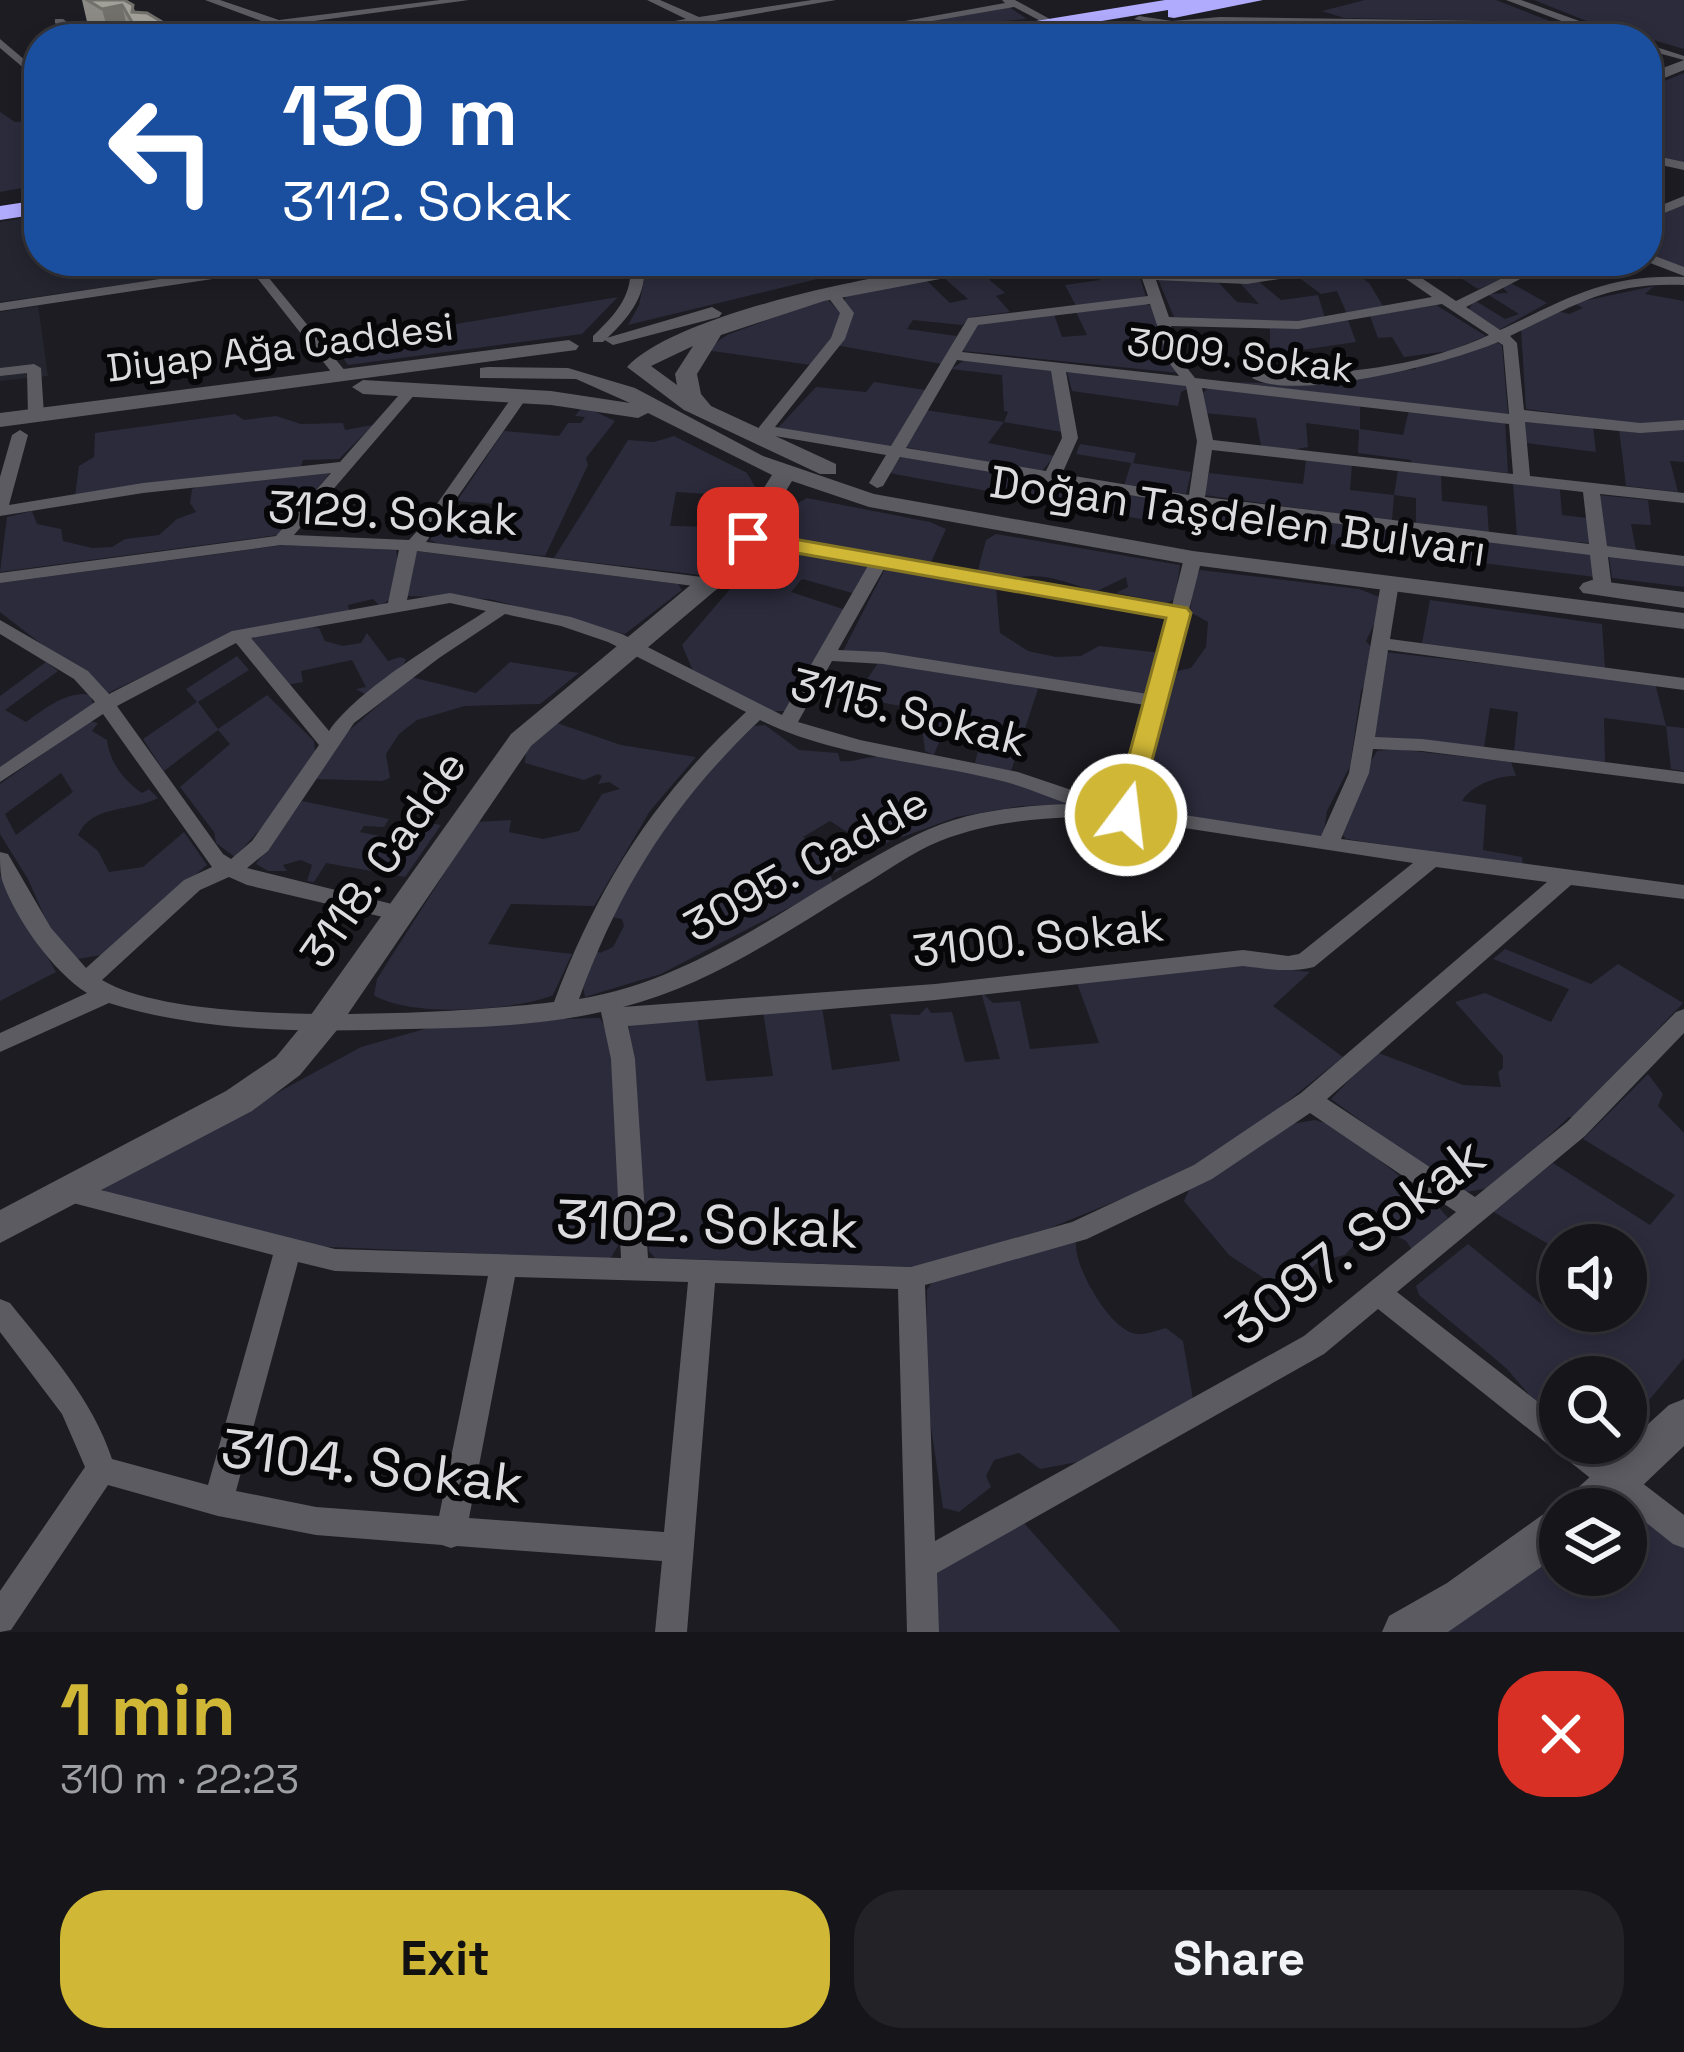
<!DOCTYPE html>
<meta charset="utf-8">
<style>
body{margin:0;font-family:"Space Grotesk",sans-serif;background:#222227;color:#f1f3f6;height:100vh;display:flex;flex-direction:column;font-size:45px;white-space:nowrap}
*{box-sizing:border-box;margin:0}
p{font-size:39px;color:#9d9fa2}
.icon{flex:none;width:66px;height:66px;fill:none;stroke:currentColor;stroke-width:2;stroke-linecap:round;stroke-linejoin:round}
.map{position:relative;height:1632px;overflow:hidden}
.sheet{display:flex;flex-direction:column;background:#15151a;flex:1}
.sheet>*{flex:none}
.top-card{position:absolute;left:24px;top:24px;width:1638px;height:252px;border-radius:48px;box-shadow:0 6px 18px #0003,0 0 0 3px #343439;background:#1a4fa0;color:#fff;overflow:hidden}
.tools{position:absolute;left:1539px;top:1224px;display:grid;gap:24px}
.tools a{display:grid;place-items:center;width:108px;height:108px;border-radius:50%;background:#15151a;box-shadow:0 6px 18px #0003,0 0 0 3px #343439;font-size:60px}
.pin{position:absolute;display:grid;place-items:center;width:102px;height:102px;color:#fff;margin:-51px;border-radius:24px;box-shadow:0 6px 18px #0006}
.me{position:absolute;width:132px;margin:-66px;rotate:15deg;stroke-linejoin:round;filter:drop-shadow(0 0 9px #0008)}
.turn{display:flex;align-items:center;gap:42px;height:252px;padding:0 60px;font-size:54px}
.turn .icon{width:156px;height:156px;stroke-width:2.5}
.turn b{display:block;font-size:84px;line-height:102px}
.round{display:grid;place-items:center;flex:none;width:126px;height:126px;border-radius:48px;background:#222227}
.headline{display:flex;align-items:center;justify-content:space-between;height:204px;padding:0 60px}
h1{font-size:72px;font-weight:600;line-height:90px;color:#d0b736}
.primary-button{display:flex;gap:24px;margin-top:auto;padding:24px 60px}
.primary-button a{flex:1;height:138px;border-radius:48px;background:#d0b736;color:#111;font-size:48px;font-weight:600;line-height:138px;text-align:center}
.primary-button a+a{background:#222227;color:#f1f3f6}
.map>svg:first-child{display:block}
</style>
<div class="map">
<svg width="1684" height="1632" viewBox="0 0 1684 1632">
<rect width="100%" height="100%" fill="#1c1c22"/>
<!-- built -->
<g fill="#252530">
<polygon points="39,215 39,261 205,261 211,272 0,302 0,222"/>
<polygon points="38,306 48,376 0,381 0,312"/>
</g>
<!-- green -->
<g fill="#2b2b3c" fill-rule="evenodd">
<polygon points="1365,0 1496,0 1552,22 1344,18 1322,11"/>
<polygon points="1534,0 1684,0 1684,49 1584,20"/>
<polygon points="1009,7 1027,19 817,39"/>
<polygon points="1684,73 1684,163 1647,155 1647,88"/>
<polygon points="0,112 15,122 39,120 39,185 0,192"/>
<polygon points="1684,204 1684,269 1647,254 1647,220"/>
<polygon points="648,261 881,261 883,263 628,325 639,305"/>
<polygon points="1080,261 1135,261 1146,297 1076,306 1065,285 1100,280"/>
<polygon points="1150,261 1339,261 1265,268 1249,276 1157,272"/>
<polygon points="1395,261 1469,261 1503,279 1478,289 1450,271 1419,280"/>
<polygon points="1346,266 1369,283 1383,306 1347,314 1337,291 1321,294 1294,274"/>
<polygon points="979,271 1005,293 996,296 1010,312 972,317 962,325 913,320 907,329 957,336 942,364 835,345 846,295 925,279 950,303 968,299 942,276"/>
<polygon points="1158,279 1218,282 1237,302 1259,304 1239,282 1257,280 1281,300 1318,295 1325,318 1306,322 1174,317"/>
<polygon points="1511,283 1547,303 1499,330 1468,311 1474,300 1505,319 1519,314 1487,294 1508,293 1502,287"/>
<polygon points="1654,286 1645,294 1684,301 1684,422 1648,425 1526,409 1521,329 1554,310 1569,314 1583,308 1574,303"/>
<polygon points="618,297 582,334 348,365 328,337 356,332 360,340"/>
<polygon points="826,298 843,315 838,330 811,365 705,350 727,335"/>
<polygon points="1145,304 1152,306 1179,373 963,351 974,325 1054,314 1062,337 1087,335 1076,312"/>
<polygon points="1436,305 1486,336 1450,351 1404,357 1392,337 1378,338 1370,316"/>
<polygon points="1348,320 1356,342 1287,352 1309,376 1286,376 1270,355 1270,328"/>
<polygon points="1496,342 1502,345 1508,414 1502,415 1231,382 1298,384 1416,369 1415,365"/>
<polygon points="965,360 1051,371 1062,432 1004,422 988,443 1055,456 1040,473 905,447 925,410 1004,422 1008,412 1004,411 1002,375 951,369"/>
<polygon points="1067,372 1182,382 1189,388 1181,392 1178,406 1072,391"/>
<polygon points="874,382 925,390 891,447 778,428 816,387 866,392"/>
<polygon points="1208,388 1360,406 1360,429 1403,435 1409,410 1505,420 1508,473 1412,465 1411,460 1358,453 1359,430 1306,423 1308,447 1292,450 1261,446 1256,418 1204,413 1203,393"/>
<polygon points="583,406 615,421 586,458 588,465 545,556 444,546 430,540 437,529 504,534 518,506 457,501 504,431 559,436 568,423 581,423 585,417 575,416"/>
<polygon points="235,414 244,420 276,416 301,424 343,423 345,430 373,425 339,459 303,460 301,466 75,496 79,466 94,457 95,433"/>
<polygon points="1525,422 1593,426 1596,452 1526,443"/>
<polygon points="1684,428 1684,462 1670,461 1678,492 1626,486 1619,429"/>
<path d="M674 436 747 473 757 490 735 532 700 575 554 558 628 440 654 442ZM676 492 739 496 734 527 670 526Z"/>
<polygon points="1080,444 1136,453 1133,463 1191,472 1186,494 1124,486 1131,463 1076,454"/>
<polygon points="901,457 1593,554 1595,577 1163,523 894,474 890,472"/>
<polygon points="1306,460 1352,465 1350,490 1394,495 1398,470 1441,475 1442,501 1487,506 1489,534 1416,524 1416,498 1394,495 1392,521 1204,495 1209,473 1303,484"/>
<polygon points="332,471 278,535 0,572 7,517 32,511 37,524 61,529 63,541 92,548 112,547 125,539 159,535 177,519 196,512 190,503 192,489 200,486"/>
<polygon points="1513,483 1560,489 1562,515 1587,518 1589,543 1517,537"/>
<polygon points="1598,495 1648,500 1651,525 1631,524 1636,550 1607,546"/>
<polygon points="807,498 930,522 946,529 931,562 770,538 782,512"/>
<path d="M996 534 1180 565 1175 599 1167 603 1116 593 1128 587 1126 577 1095 592C1071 583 1037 570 1015 579L978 570 986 540Z"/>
<polygon points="284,545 396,550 398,563 389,600 380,606 373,599 348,605 350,614 232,633 106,694 0,612 0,583"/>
<polygon points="774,548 870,563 856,594 802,579 791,592 846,610 785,711 767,711 693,671 682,645 760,554"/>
<polygon points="416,551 678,584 682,590 625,634 489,599 407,596"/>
<polygon points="1609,556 1684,565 1684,587 1612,578"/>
<polygon points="887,565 996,588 1000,633 1028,651 1056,657 1081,656 1099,646 1162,653 1151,696 842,653"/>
<polygon points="1200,570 1359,589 1382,598 1380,612 1366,641 1371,647 1370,673 1361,691 1350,766 1327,811 1323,837 1173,814 1166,806 1173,779 1155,772 1150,812 1134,811 1173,672 1191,668 1206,647 1208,622 1190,612 1194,580"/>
<polygon points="1430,600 1602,624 1605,669 1422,643"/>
<polygon points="312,627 319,628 325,641 343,646 361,643 367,633 388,661 400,657 406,659 404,664 366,695 356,689 366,687 352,660 301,671 303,682 287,685 249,638"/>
<polygon points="1385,652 1655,683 1666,726 1684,728 1684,771 1671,769 1666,726 1604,718 1605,762 1514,752 1518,712 1490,708 1484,748 1372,737"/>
<polygon points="237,656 249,670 198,702 218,729 267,695 314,741 315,752 275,813 235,857 216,843 214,832 180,787 230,744 218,730 164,771 143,739 197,702 186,689"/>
<polygon points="880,660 1039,686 1011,771 975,763 985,722 949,716 934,755 925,751 920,710 855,697"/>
<path d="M46 662 58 671 5 710 26 722C47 707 70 690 90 695L93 704 0 770V696Z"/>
<polygon points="510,662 579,673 540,704 465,706 417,720 399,734 386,754 390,778 382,781 316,779 338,740 411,677 476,693"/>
<path d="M89 721 98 723 92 731 107 740C109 761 124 781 142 793L149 789 158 798C132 812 92 804 78 835L98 851 109 872 143 867 184 832 207 865 101 955 78 959 56 943 28 879 0 834V784ZM61 773 73 792 16 835 5 814Z"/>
<path d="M554 722 621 745 696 757 650 811 594 906 511 904 488 944 572 954 553 995C515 1011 409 1018 374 995L377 979 477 822 511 820 509 832 543 839 579 831 602 794 620 789 609 782 598 784 602 776 598 774 584 780 525 763 526 750Z"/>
<path d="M765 725 799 750 838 753 840 761C855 763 863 756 878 757 945 760 1012 783 1075 804L1021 806 957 817 883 844H866L830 821 803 837 845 867 830 875 833 881 823 890 661 974 585 997 583 987 594 949 600 953 613 947 624 926 622 919 611 917V910L685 795 754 726Z"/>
<path d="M1396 749 1511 762 1516 776C1499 775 1471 785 1462 801L1486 805 1483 850 1522 857 1523 865 1346 839 1340 831 1371 761 1377 751Z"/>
<polygon points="302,801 389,819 384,827 364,826 360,832 400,840 415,838 430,823 441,825 405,877 326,863 314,882 307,881 312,865 301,860 283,865 287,871 268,871 256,864"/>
<polygon points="0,875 56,972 0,1001"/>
<polygon points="1505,949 1591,984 1618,964 1683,1003 1573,1118 1569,1117 1495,1187 1460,1193 1331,1099 1376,1052 1463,1085 1501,1087 1498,1072 1503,1068 1503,1056 1455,1002 1485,993 1551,1022 1569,989 1493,959"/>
<polygon points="1242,965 1310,972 1273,1006 1343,1057 1243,1137 1178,1176 1050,1228 915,1267 655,1258 649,1251 629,1027 633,1023 697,1015 706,1081 773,1076 763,1011 822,1007 832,1070 900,1061 890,1014 919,1015 927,1007 931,1013 952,1012 965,1062 1000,1059 981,992 993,1003 1020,1001 1030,1049 1099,1043 1077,983"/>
<path d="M600 1018C624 1058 619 1189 621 1241L610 1259 307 1246 118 1198 101 1189 361 1047 453 1021Z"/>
<polygon points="1648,1074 1663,1094 1658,1106 1684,1133 1684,1358 1626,1428 1626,1377 1560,1377 1560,1430 1506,1368 1419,1295 1416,1286 1468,1244 1545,1307 1560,1292 1560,1311 1626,1311 1626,1245 1560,1245 1560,1251 1492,1211 1553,1163 1650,1225 1675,1195 1583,1139"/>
<polygon points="1315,1120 1335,1126 1436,1204 1448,1218 1413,1251 1406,1241 1373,1224 1345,1255 1319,1261 1301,1278 1311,1297 1309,1308 1229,1255 1184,1201 1189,1190 1291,1124"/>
<path d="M1070 1241 1076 1243C1074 1267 1111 1332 1137 1334 1145 1335 1158 1330 1166 1328L1183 1341 1194 1405 1083 1461 1040 1469 1019 1453 994 1460 986 1476 991 1487 959 1512 943 1508 925 1387 927 1290 933 1281Z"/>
<polygon points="1626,1512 1648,1520 1684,1545 1684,1632 1425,1632 1560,1551 1560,1575 1626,1575"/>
<polygon points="1024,1523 1121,1632 933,1632 930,1583 942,1562"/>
</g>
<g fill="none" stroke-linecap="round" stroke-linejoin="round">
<!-- street -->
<g fill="#5b5b61" fill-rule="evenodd">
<polygon points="205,0 220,0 279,20 440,0 469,0 292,24 331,39 316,39 277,26 172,39 142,39 264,22"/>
<polygon points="647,0 660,0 699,17 812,0 836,0 709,22 744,39 730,39 697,24 598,39 573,39 686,19"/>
<polygon points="1002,0 1015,0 1059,24 1050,26 1014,7 828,39 805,39 1005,3"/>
<polygon points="1506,0 1521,0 1629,39 1614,39 1582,28 1220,23 1172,27 1134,19 1139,16 1172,21 1220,17 1564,22"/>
<polygon points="55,19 63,19 90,39 78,39 55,23"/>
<polygon points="477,23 481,28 416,39 392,39"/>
<polygon points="0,39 39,72 39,81 0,48"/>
<polygon points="1647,44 1684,56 1684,60 1647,50"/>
<polygon points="1647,154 1684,162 1684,170 1647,162"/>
<polygon points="1684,196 1684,205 1647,220 1647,211"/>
<polygon points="1647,253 1684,267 1684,276 1645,261"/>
<polygon points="280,261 314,261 264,272 346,372 346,378 336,378 258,279 246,274 0,311 0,303"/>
<path d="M630 261H644C648 296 628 319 603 342H593V336C616 314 634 295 630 261Z"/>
<path d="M1136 261H1150L1153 271 1247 276 1342 261H1375L1368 265 1247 284 1156 280 1169 317 1298 321 1432 297 1380 261H1396L1456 301 1537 261H1555L1466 307 1500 330C1569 298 1605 274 1684 277V285C1607 282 1576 305 1510 336L1517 343 1524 410 1640 423 1684 420V430L1640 433 1525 422 1530 476 1684 493V503L1600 494 1607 546 1684 556V566L1608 557 1612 589 1603 594 1594 589 1590 555 1196 506 900 457 883 486 877 488 869 483 886 455 769 435 760 441 752 436 831 338 840 313 824 292 826 289H836L854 313 845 339 775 427 891 446 968 318 1148 296ZM1150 304 1170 364 1179 376 962 352 978 325ZM1442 304 1489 335C1417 368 1338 376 1260 373L1252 378C1294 403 1453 362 1498 342L1503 345 1509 414 1195 378 1184 364 1171 326 1298 329ZM957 360 1051 371 1062 438 1046 471 906 448ZM1066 372 1186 386 1197 441 1189 495 1062 474 1078 438ZM1202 388 1509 424 1513 474 1213 440ZM1212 450 1583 492 1589 544 1205 497Z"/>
<polygon points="34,364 41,368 44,415 36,420 28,415 27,373 0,376 0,368"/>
<path d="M411 385 416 387V393L294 535 409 540 420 528 515 393H525L528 396 426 542 710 578 719 583 710 588 417 551 407 600 450 593 571 617 622 634 782 715 869 564 748 543 739 538 742 534 881 554 1172 606 1184 558 1187 554H1199L1202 558 1139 808 1321 836 1349 773 1381 583 1390 578 1399 583 1390 639 1684 678V690L1388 650 1375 737 1422 739 1684 772V784L1422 751 1373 749 1369 773 1341 839 1684 885V899L1571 885 1327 1099 1475 1197 1567 1122 1676 1012 1684 1009V1033L1585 1136 1397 1292 1560 1419V1443H1590L1684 1515V1548L1673 1544 1378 1309 1324 1354 937 1573 939 1632H907L898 1289 715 1283 687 1632H655L662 1561 457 1546 451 1548 442 1545 316 1535 218 1516 108 1485 11 1630 0 1632V1591L85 1467 62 1414 0 1332V1299L10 1303C49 1352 92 1398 112 1459L208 1485 273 1255 69 1202 60 1199 56 1192 60 1185 69 1182 335 1249 621 1258 611 1059 601 1012C539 1026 472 1028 409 1029 309 1032 205 1033 109 1003L0 1052V1033L87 993C53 972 15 918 2 880 0 872 0 861 0 852L8 854 51 928 86 968 184 880 212 867 103 714 0 782V767L95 702 74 679 0 634V620L88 671 109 694 232 631 388 603 399 550 281 545 0 583V573L276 536 331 473 143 493 0 516V477L12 435 20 430 28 435 9 505 143 483 340 462 406 387ZM885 567 1169 617 1148 694 883 652 838 650ZM450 603 486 611C441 640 358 689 329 731L251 638ZM505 614 561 626 608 642 746 712C654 797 598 885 554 1002 456 1014 182 1029 102 980L200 890 229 877 247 885 400 921 408 918 411 913 408 908 247 868 268 851 354 723 439 658ZM236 643 319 745 252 841 231 859 223 854 117 706ZM832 661 883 664 1145 705 1119 806 1018 772 860 740 798 722ZM760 720C836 758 925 761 1006 782 1027 788 1048 797 1068 804 1017 806 963 811 916 835 804 890 705 979 579 999 620 886 673 803 760 720ZM1075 817 1178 827 1413 863 1299 954 1288 956 1243 950 935 984 623 1007C708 986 786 932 860 887 886 872 912 852 940 841 984 824 1027 819 1075 817ZM1436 867 1547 882 1301 1093 1194 1165 1072 1222 911 1267 648 1258 635 1059 628 1026 935 1000 1243 966C1268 969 1289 973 1314 967ZM1310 1113 1456 1212 1304 1336 935 1541 925 1285 1087 1239 1212 1179ZM298 1262 335 1271 488 1276 439 1516 316 1507 236 1491ZM515 1277 688 1282 664 1532 469 1518Z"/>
</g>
<!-- secondary -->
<g fill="#5b5b61" fill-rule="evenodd">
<polygon points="1684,60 1684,70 1647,85 1647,74"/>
<path d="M1013 261 1003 267 824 301 721 335 697 374 701 394 711 406 836 464V474H820L684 410 627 367C682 308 930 261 1013 261ZM693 346 675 374 677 385 651 366Z"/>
<polygon points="712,307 722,313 719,317 613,345 603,339"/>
<polygon points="569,340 579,346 576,350 0,427 0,413"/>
<polygon points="488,367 568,368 635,388 763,456 874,494 1193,551 1684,613 1684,629 1193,565 869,507 792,481 736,573 531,746 337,1030 300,1075 252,1111 0,1243 0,1210 226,1091 276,1057 313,1012 511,734 717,563 772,475 648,413 638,418 551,405 363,394 352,387 363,380 551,391 630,403 576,379 480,378 480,368"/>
<polygon points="1592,580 1684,592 1684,608 1583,593 1579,588 1583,583"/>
<polygon points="1684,1399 1684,1446 1618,1509 1560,1509 1560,1554 1448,1632 1382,1632 1389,1616 1447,1583 1545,1513 1560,1507 1563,1509 1570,1495 1669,1405"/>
</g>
<!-- highway -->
<g fill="#b0abfd" fill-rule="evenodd">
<polygon points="1165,0 1263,0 1174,18 1168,17 1168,10 994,39 890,39 899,34 993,28"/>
<polygon points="39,200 39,214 0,220 0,206"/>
</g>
</g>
<!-- wall -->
<polygon fill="#8b8a84" points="82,0 124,0 133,5 135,12 174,29 177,39 132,39 129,35 110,39 88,26"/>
<!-- shaded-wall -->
<g fill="#71706b">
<polygon points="122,5 129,35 110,39 102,9"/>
<polygon points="133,5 140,33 174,29 177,39 140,39 132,12"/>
</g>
<!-- building -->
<polygon fill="#a2a099" stroke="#71706b" stroke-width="3" points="87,0 124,0 133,5 132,12 147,13 174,29 139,34 122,5 102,9"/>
<!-- route -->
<polygon fill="#d0b736" stroke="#877723" stroke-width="3" points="748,531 1187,608 1191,613 1136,821 1126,824 1113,815 1166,618 740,543 737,538"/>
<g text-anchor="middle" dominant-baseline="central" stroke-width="12" stroke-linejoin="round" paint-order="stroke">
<!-- far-street labels -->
<g font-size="39" fill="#dcdce0" stroke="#070709">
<text transform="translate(280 347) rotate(-7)">Diyap Ağa Caddesi</text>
<text transform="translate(1240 355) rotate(7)">3009. Sokak</text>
</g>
<!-- street labels -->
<g font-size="45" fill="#dcdce0" stroke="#070709">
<text transform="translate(393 513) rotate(3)">3129. Sokak</text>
<text transform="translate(1238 516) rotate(8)">Doğan Taşdelen Bulvarı</text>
<text transform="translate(909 712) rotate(14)">3115. Sokak</text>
<text transform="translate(383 859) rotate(-55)">3118. Cadde</text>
<text transform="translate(806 864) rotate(-29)">3095. Cadde</text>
<text transform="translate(1038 938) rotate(-6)">3100. Sokak</text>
</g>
<!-- near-street labels -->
<g font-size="54" fill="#dcdce0" stroke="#070709">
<text transform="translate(707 1224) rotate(2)">3102. Sokak</text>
<text transform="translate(1355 1241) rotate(-37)">3097. Sokak</text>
<text transform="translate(372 1466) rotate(7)">3104. Sokak</text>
</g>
</g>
</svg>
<div class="tools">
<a><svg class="icon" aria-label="sound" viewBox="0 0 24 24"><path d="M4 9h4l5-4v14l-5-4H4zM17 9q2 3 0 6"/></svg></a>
<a><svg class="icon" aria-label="search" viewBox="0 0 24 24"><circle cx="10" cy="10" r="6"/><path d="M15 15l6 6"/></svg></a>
<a><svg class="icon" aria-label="layers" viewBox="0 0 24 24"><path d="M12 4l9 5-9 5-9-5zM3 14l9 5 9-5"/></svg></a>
</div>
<div class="pin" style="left:748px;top:538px;background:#d93025"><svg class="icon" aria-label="arrive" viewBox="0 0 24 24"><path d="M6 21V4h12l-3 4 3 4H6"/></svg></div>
<svg class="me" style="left:1126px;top:815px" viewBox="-20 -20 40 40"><circle r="17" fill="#d0b736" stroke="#fff" stroke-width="3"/><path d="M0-11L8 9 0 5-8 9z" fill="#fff"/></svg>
<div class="top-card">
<div class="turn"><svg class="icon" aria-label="left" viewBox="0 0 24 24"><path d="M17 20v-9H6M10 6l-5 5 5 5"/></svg><div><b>130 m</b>3112. Sokak</div></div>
</div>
</div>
<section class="sheet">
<div class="headline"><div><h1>1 min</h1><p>310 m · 22:23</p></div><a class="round" style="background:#d93025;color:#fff"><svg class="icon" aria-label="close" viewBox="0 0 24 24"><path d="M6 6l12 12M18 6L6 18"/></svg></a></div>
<div class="primary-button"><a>Exit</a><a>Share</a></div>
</section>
